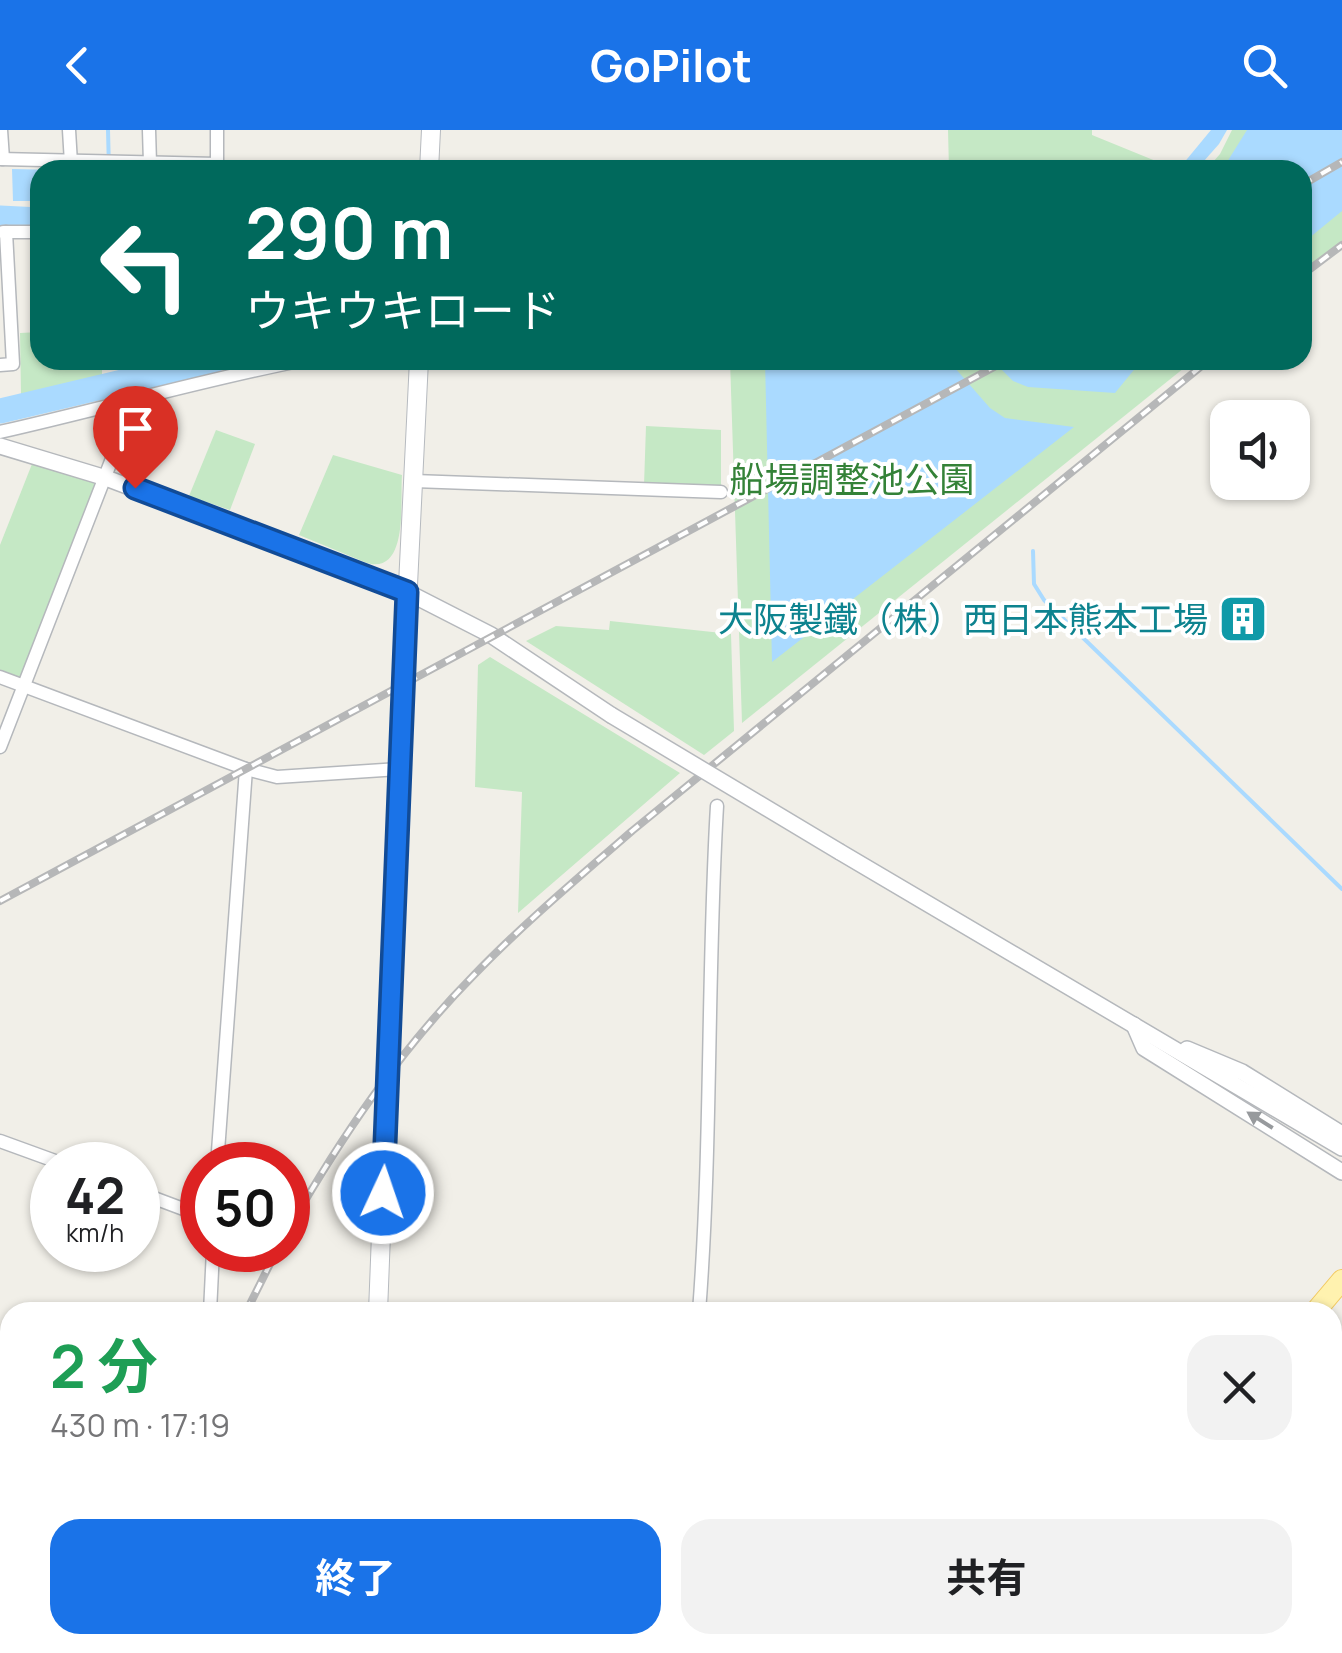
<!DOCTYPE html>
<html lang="ja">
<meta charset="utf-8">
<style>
body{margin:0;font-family:Manrope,"Noto Sans JP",sans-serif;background:#f2f2f2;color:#202124;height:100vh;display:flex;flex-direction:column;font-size:38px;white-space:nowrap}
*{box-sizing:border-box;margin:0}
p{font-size:32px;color:#757577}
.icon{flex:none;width:55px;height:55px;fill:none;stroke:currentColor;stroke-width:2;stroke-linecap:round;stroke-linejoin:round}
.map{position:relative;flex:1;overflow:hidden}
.panel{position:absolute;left:0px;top:1172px;width:1342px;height:352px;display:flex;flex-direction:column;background:#fff;border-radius:30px 30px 0 0;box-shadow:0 2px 8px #0004}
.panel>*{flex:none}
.guide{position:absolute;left:30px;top:30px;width:1282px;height:210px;border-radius:30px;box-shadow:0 2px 8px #0004;background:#00695c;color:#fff;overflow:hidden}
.controls{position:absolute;left:1210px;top:270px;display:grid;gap:20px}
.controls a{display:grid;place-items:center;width:100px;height:100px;border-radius:20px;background:#fff;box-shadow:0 2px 8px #0004;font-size:50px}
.speed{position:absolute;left:30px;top:1012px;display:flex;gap:20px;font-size:50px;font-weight:700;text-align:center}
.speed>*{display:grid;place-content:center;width:130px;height:130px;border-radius:50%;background:#fff;box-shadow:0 2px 8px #0004;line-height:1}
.speed small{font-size:25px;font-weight:400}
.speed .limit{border:15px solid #d22;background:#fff;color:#111}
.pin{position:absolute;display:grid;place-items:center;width:85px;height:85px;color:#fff;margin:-102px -42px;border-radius:50% 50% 50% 0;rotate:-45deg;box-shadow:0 0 10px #0007}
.pin .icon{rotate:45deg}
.me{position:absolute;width:110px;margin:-55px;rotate:3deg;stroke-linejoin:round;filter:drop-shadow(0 0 8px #0008)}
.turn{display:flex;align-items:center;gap:35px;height:210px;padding:0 50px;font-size:45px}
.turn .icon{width:130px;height:130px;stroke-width:2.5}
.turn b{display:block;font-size:70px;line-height:85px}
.round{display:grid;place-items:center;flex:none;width:105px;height:105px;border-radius:30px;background:#f2f2f2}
.head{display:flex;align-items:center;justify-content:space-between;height:170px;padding:0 50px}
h1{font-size:60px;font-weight:700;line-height:75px;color:#1e9e55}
.cta{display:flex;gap:20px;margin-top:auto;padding:20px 50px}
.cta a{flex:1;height:115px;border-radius:30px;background:#1a73e8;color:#fff;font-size:40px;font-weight:700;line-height:115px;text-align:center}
.cta a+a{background:#f2f2f2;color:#202124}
header{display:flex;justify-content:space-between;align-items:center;height:130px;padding:0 50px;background:#1a73e8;color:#fff;font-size:45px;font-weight:700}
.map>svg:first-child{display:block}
</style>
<header><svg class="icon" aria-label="back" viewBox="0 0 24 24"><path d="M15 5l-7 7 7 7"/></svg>GoPilot<svg class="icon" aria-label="search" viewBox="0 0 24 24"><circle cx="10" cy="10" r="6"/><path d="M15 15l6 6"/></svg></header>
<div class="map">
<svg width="1342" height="1523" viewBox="0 0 1342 1523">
<rect width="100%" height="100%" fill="#f1efe8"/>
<!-- green -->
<g fill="#c5e8c5">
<polygon points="948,0 1092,0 1092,5 1168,36 1163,40 949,40"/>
<polygon points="1232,0 1342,0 1342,111 1303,143 1302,40 1206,40 1220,24"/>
<polygon points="40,202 40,230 102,230 102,250 21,265 20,203"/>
<polygon points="730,230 1194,230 742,593"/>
<polygon points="646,296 721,300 721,358 644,355"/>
<polygon points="216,300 255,314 230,380 189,366"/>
<path d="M333 325 402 345C400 370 409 445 367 433L299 405Z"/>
<polygon points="32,334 66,341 99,352 20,549 0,541 0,415"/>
<polygon points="610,491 731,504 734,601 704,625 526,511 556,496 609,500"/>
<polygon points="490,527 680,643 518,783 522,662 475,657 478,535"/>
</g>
<!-- water -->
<g fill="#aadaff">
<polygon points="1211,0 1227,0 1219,14 1196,40 1178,40"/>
<polygon points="1247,0 1342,0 1342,81 1303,113 1302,40 1222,40"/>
<polygon points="12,39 57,40 40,40 40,71 13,71"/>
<polygon points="765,230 948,230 990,278 1005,288 1074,297 772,532"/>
<polygon points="992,230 1142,230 1115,263 1028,257 1013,251"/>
</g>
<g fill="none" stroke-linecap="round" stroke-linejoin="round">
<!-- stream -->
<g stroke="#aadaff" stroke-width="4">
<polyline points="108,0 109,40"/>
<polyline points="1033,421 1034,454 1044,470 1342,759"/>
</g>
<!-- river -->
<g stroke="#aadaff" stroke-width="25">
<polyline points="0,88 40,90"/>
<polyline points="0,281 215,230"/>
</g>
<!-- minor casing -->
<g stroke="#b5b8bc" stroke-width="15">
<g id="minor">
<polyline points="1,0 3,29"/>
<polyline points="69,0 71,33"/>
<polyline points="149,0 150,33"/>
<polyline points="0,29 217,34 217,0"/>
<polyline points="3,102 40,102"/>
<polyline points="0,235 13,234 6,102"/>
<path d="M0 302C102 279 202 250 304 230"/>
<polyline points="414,351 721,362"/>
<polyline points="0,547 246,639 277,647 399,639"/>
<polyline points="0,617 134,272"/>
<polyline points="0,1011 66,1035"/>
<polyline points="217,1035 246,639"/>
<polyline points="138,1062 202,1086"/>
<polyline points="210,1182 213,1120"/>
<path d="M699 1182C712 1014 707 845 717 676"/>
<polyline points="0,1474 10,1478"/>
<polyline points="567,1515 576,1523"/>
<polyline points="1149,1515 1161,1523"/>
<polyline points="1278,1515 1278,1523"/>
<polyline points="83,1523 86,1515"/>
<polyline points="661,1523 669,1515"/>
<polyline points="957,1523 961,1515"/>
<polyline points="1106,1523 1107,1515"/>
<polyline points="1212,1523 1240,1515"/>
</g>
</g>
<!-- tertiary casing -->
<g stroke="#b5b8bc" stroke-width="18">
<g id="tertiary">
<polyline points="0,316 106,348 407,462 491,505 611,585"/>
<polyline points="840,722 1342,1018"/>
<polyline points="1134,895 1144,918 1342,1042"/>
<polyline points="1187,919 1242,942 1342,1004"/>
</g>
</g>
<!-- secondary casing -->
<g stroke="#b6babf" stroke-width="20">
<g id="secondary">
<polyline points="429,40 431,0"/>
<polyline points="378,1182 399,639 419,230"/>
<polyline points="349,1523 350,1515"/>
</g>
</g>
<!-- primary casing -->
<g stroke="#f2c960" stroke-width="22">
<g id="primary">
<polyline points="1315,1182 1342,1150"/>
<polyline points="1033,1523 1039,1515"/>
</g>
</g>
<!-- minor -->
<use href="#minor" stroke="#fff" stroke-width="12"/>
<!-- tertiary -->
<use href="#tertiary" stroke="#fff" stroke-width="15"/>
<!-- secondary -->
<use href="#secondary" stroke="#fff" stroke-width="18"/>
<!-- primary -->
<use href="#primary" stroke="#fff2af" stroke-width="20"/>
<!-- rail casing -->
<g stroke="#b6b7b8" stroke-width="8">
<g id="rail">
<polyline points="1302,55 1342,32"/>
<polyline points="1302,145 1342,115"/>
<polyline points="0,771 1007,230"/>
<path d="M288 1100C340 1009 399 921 473 846 523 794 578 748 632 701L1209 230"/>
<polyline points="246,1182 277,1120"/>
<polyline points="118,1523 121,1515"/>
</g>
</g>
<!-- rail -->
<use href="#rail" stroke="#fff" stroke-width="4" stroke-dasharray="11" stroke-linecap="butt"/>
<!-- tertiary-bridge casing -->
<g stroke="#b5b8bc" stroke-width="18" stroke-linecap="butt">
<polyline id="tertiary-bridge" points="611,585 840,722"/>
</g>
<!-- tertiary-bridge -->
<use href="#tertiary-bridge" stroke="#fff" stroke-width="15"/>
</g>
<!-- one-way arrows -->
<defs><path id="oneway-solid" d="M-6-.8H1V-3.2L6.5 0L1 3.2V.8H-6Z" transform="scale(2.5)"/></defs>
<use fill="#979a9d" href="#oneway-solid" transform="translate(1260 990) rotate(-148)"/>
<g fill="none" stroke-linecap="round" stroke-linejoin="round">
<!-- route casing -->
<g stroke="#114b97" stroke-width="25">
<polyline id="route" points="135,358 407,462 383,1063"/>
</g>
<!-- route -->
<use href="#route" stroke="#1a73e8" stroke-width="18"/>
</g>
<!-- icons -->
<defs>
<g id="building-square" transform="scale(2.5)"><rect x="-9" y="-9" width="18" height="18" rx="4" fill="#0f9aa8" stroke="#fff"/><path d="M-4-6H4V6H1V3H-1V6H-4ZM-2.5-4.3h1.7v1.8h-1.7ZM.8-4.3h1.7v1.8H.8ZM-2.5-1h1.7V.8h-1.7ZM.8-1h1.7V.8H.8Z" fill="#fff"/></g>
</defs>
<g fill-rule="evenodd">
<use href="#building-square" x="1243" y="489"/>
</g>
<g text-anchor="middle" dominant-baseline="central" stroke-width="8" stroke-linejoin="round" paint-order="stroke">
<!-- park labels -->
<g font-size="35" fill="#348238" stroke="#fff">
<text x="852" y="349">船場調整池公園</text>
</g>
<!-- culture labels -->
<g font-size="35" fill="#0d838f" stroke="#fff" text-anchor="end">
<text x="1208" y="489">大阪製鐵（株）西日本熊本工場</text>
</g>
</g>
</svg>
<div class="controls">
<a><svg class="icon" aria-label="sound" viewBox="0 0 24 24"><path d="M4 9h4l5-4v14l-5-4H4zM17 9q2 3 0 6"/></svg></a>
</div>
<div class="speed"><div>42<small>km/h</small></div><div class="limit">50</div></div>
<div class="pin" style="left:135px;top:358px;background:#d93025"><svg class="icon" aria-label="arrive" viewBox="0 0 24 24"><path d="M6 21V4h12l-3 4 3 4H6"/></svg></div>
<svg class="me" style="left:383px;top:1063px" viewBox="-20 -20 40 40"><circle r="17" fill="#1a73e8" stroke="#fff" stroke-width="3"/><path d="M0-11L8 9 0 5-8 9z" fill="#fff"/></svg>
<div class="guide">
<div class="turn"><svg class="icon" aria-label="left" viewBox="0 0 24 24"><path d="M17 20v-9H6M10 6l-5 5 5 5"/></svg><div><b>290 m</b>ウキウキロード</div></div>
</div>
<section class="panel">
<div class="head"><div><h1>2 分</h1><p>430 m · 17:19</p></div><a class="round"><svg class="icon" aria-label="close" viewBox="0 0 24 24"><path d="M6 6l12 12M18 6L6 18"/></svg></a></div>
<div class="cta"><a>終了</a><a>共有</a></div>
</section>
</div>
